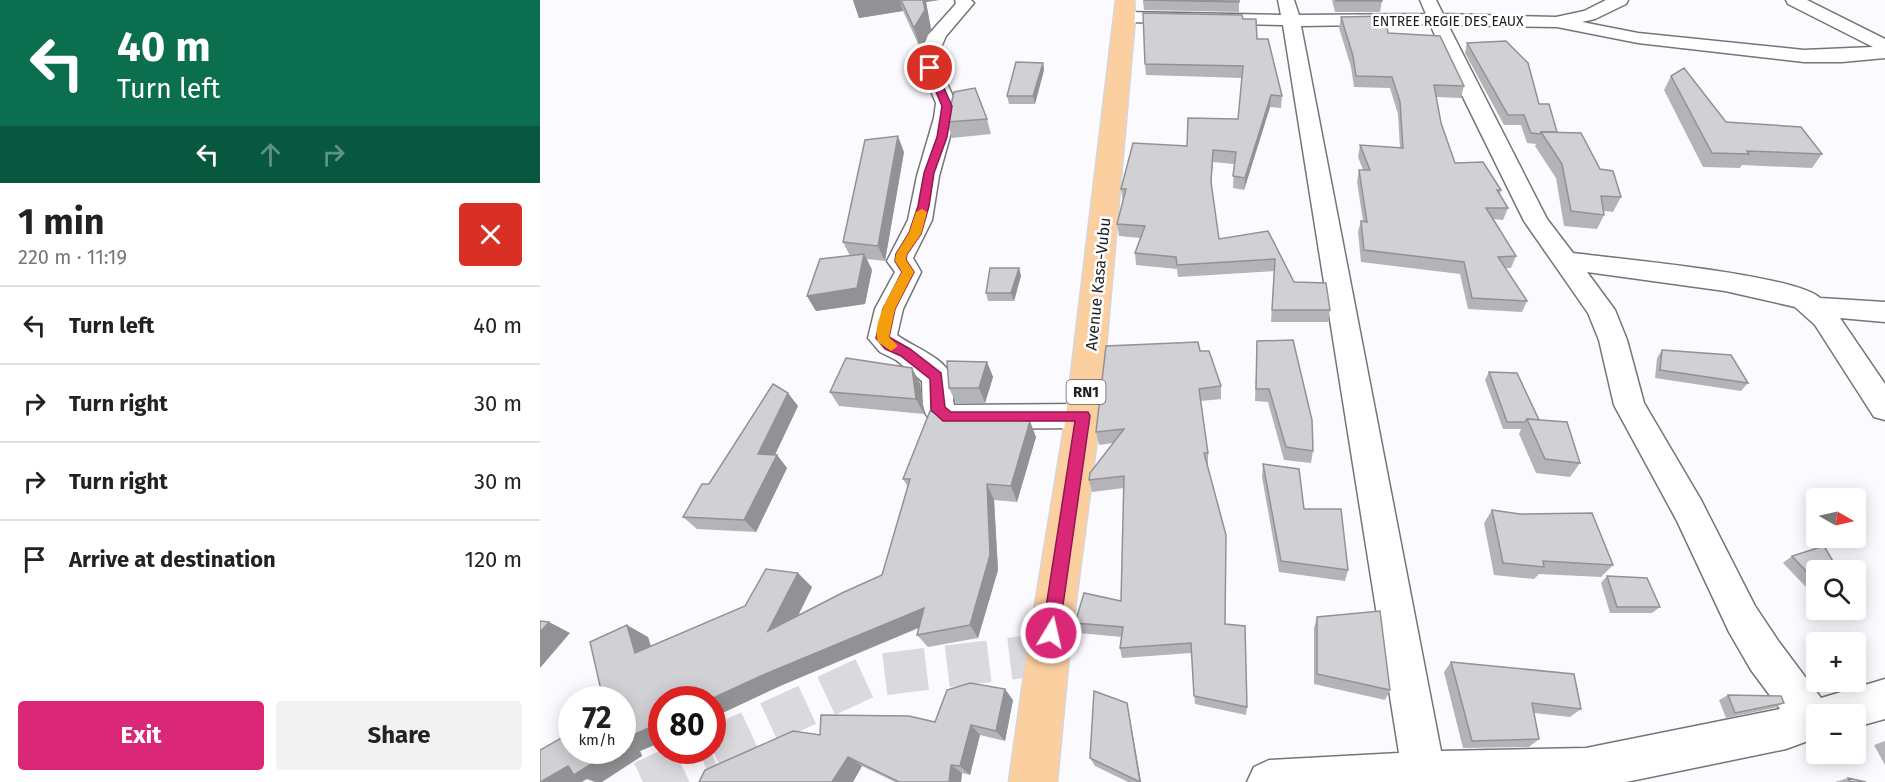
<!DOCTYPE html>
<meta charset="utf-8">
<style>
body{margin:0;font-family:"Fira Sans",sans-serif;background:#f2f2f2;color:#222;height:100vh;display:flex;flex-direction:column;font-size:22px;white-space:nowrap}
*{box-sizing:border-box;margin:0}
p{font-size:20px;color:#767676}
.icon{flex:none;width:33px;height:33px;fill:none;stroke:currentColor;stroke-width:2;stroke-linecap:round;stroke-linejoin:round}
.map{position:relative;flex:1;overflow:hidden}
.side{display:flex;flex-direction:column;background:#fff;width:540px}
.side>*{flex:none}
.hud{background:#0b6e4f;color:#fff;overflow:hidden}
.needle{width:39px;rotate:99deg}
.controls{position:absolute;left:1266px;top:488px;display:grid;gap:12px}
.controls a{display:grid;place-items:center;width:60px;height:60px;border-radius:6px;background:#fff;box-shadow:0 3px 15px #0003;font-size:30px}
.speed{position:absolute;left:18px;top:686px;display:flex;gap:12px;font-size:30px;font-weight:700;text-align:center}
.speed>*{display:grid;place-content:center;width:78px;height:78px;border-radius:50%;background:#fff;box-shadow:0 3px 15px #0003;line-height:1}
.speed small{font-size:15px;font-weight:400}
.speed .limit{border:9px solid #d22;background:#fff;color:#111}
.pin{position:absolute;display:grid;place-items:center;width:51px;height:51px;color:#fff;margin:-26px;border:3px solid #fff;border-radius:50%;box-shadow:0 2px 6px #0007}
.me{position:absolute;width:66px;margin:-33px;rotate:9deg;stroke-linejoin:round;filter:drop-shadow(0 0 4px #0008)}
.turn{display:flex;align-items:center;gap:21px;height:126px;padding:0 18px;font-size:27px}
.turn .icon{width:78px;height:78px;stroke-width:2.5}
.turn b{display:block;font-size:42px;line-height:51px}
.lanes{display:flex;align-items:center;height:57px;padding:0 18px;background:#0003;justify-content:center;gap:30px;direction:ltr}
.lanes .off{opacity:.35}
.round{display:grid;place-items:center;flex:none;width:63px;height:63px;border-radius:6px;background:#f2f2f2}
.headline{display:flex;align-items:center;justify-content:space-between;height:102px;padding:0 18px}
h1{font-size:36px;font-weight:700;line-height:45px}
.action{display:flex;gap:12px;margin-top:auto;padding:12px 18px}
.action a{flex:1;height:69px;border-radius:6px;background:#db2777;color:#fff;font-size:24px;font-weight:700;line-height:69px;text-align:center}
.action a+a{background:#f2f2f2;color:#222}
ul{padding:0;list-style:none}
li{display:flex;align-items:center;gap:18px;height:78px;padding:0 18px;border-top:2px solid #e0e0e0}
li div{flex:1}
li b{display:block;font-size:22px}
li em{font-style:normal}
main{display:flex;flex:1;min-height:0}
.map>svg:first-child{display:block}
</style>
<main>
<section class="side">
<div class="hud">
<div class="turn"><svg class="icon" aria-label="left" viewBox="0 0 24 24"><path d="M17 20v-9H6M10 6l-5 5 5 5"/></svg><div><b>40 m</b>Turn left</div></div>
<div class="lanes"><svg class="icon" aria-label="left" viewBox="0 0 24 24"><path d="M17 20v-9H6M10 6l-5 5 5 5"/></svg><svg class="icon off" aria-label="ahead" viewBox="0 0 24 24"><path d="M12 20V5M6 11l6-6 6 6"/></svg><svg class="icon off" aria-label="right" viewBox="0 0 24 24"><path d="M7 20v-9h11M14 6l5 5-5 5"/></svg></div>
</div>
<div class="headline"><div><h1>1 min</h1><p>220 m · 11:19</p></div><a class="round" style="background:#d93025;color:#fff"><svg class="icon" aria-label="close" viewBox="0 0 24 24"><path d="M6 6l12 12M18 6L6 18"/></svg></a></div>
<ul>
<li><svg class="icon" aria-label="left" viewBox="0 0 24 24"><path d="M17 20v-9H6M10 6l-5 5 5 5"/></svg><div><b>Turn left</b></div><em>40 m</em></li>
<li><svg class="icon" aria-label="right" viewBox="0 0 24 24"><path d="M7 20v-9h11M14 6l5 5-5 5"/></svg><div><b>Turn right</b></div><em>30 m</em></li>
<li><svg class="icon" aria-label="right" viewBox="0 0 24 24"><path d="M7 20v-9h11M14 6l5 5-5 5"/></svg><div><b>Turn right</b></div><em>30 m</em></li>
<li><svg class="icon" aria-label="arrive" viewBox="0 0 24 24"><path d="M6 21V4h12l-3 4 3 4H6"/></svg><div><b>Arrive at destination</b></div><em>120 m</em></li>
</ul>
<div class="action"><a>Exit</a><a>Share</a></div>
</section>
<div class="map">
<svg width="1345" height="782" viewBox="0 0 1345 782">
<rect width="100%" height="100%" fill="#fbfbff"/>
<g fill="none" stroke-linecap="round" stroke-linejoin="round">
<!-- tertiary-tunnel -->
<g stroke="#dadade" stroke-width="42" stroke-dasharray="42 21" stroke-linecap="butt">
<polyline points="172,749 329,676 508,654"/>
<polyline points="103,782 170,750"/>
</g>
<!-- minor casing -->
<g stroke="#757579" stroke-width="3">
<g id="minor">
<path d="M415 0H431L434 3 406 36 398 54 400 68 416 103 415 118 399 176 392 220 373 258 381 272 363 309 357 335C371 346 404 357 411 376 414 384 412 396 414 405L543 404 554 407 558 416 554 425 543 428 408 429C380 420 383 408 382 381L356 360 340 352 328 338 335 309 355 272 347 261 368 220 377 176 394 118 396 103 381 68 380 54 388 35 414 6 416 3Z"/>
<path d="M738 0H754L759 15 886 14 880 0H896L903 14 1016 17 1044 11 1066 0H1088L1086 4 1055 19 1042 22 1098 33 1264 50 1333 47 1248 4 1246 0H1267L1345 39V58L1302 62H1264L1098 43 1017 27 908 25 1007 219 1033 253C1077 259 1253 274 1280 298L1345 302V322L1300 318 1345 384V420L1334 417 1275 325 1255 307 1185 291 1047 272 1075 310 1087 340 1104 403 1161 500 1215 606 1239 642 1281 698 1345 679V719L1316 727V714H1276V738L1246 749 1086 782H707L714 767 729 760 859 753 743 25 585 22 579 21 576 17 579 13 585 12 741 15ZM890 24 916 83 984 221 1048 313 1059 340 1074 405 1137 521 1189 632 1211 670 1240 709 1046 748 901 751 761 26Z"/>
</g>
</g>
<!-- trunk casing -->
<g stroke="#d6d6d7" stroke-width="3">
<polygon id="trunk" points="576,0 594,0 595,17 560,416 529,654 517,782 469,782 487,654 526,416"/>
</g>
<!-- minor -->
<use href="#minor" fill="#fff" fill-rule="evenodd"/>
<!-- trunk -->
<use href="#trunk" fill="#fbcfa0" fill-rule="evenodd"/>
</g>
<!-- wall -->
<g fill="#b4b3b7">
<polygon points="313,0 399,0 386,2 391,29 380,48 363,11 319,18"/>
<polygon points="603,0 699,2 699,12 604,10"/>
<polygon points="792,0 842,0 842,1 840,12 795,12"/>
<polygon points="801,17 848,33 924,86 921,98 896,97 901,123 915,163 961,190 960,194 968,208 963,220 954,219 976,256 971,268 965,268 987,301 982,312 928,309 920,274 821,262 818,232 821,221 823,221 817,182 819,170 823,170 818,157 820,145 860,148 858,114 850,88 814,87 811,67 799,28"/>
<polygon points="703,19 717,39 742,96 741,108 730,107 704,190 693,188 694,164 673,162 671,186 679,239 728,231 754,282 790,310 788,322 731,322 734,271 638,277 637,269 596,265 595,253 600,238 579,236 577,224 583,202 581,189 647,146 698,119 702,78 606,75 605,64"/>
<polygon points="927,43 999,104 1017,132 1060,169 1081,197 1073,212 1064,211 1064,215 1057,229 1024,226 1016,178 995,146 996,144 987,143 981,125 964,125 925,53"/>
<polygon points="503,63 504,70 495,104 469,104 467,96"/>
<polygon points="1131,76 1186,122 1282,154 1272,168 1202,165 1200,168 1163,167 1124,90"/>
<polygon points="447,119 451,134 412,138 407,122"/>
<polygon points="364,152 345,261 327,259 332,270 325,304 276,311 267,296 310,256 303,242"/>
<polygon points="479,268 481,276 474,301 448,301 446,293"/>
<polygon points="717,341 773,451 771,463 744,460 728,402 715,401"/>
<polygon points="1122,350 1208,383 1201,391 1115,378 1117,358"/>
<polygon points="660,351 681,386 681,399 661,401 668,453 668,465 685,624 707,707 706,715 655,704 651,653 582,658 580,648 582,637 539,633 535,623 581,601 584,488 552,492 549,480 573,443 559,445 556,432"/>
<polygon points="447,362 453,377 445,403 416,403 409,388"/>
<polygon points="949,372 999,420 1040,463 1030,477 996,473 979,434 981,429 963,429 945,380"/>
<polygon points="380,383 384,414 299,406 290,392"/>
<polygon points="258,406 235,455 237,455 247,468 216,532 157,529 143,517 169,484"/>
<polygon points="400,415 429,417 496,437 477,502 454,500 458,570 438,638 388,647 377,635 379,628 240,686 100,751 102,756 47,779 82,750 108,637 111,646 272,587 258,616 342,575 368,487 363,479"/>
<polygon points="723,464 764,509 808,570 805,581 739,572 722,477"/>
<polygon points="952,510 1073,565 1061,577 999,574 994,579 954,575 944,523"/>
<polygon points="1252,556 1276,570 1276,589 1268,589 1243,563"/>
<polygon points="1067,576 1120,607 1112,613 1070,613 1061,583"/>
<polygon points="777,617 850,690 845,700 774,684 774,628"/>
<polygon points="911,662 1041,709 1030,717 994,713 999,739 989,747 923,748 904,672"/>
<polygon points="1188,695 1244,703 1234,708 1186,718 1179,700"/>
<polygon points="473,700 465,741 440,735 430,775 422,773 421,782 355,782 322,766 313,782 159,782 280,735 395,722"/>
<polygon points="587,703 589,713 601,782 588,782 555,766 550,758"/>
<polygon points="1345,741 1345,765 1334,745"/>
<polygon points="1308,778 1326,782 1295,782"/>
</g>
<!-- shaded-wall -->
<g fill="#929295">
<polygon points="313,0 360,0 363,11 319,18"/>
<polygon points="383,0 399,0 386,2 391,29 380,48 374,28"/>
<polygon points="503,63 504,70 495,104 493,96"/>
<polygon points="731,95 730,107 704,190 705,178"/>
<polygon points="358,136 364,152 345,261 338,246"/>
<polygon points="324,254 332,270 325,304 276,311 267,296"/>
<polygon points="479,268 481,276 474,301 471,293"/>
<polygon points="447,362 453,377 445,403 439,388"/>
<polygon points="372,368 380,383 384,414 376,399"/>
<polygon points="248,393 258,406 229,467 218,454"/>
<polygon points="490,421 496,437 477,502 471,486"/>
<polygon points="237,455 247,468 216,532 204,520"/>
<polygon points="447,484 454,500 458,570 438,638 430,625"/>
<polygon points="258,573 272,587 244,644 228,631"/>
<polygon points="384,608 394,621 240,686 172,718 172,699 171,699 223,675"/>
<polygon points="9,622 30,633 0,668 0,632"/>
<polygon points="87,625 108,637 116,665 95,653"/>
<polygon points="465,689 473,700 465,741 456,731"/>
<polygon points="587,703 589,713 601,782 600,782"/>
<polygon points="122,722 122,742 100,751 102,756 62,782 55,782 47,779 42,782 1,782 28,766 73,750 82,750 82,740"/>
<polygon points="431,725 440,735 430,775 420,766"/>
<polygon points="308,757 322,766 313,782 292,782"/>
<polygon points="411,765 422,773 421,782 409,782"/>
</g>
<!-- building -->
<g fill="#d1d0d5" stroke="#929295" stroke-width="1.5">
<polygon points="361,0 383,0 385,10 374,28"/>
<polygon points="603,0 699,0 699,2"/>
<rect x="796" y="0" width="46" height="1"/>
<polygon points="603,13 702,15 703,19 716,19 717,39 728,39 742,96 731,95 705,178 693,176 696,152 673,150 671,182 679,239 728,231 754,282 786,283 790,310 732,310 735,259 637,265 636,257 595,253 605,226 577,224 586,189 581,189 593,143 647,146 648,118 698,119 703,66 605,64"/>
<polygon points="845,16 848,33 900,36 924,86 894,85 901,123 915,163 943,162 961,190 957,190 968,208 946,208 976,256 958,257 987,301 932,298 924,262 824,250 821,221 827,222 819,170 830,170 820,145 863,148 860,102 852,77 816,76 813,56 801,17"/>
<polygon points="966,41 988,63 999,104 1009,104 1017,132 1001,132 1000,134 991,133 984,115 968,115 927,43"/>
<polygon points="476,62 503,63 493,96 467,96"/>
<polygon points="1144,68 1186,122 1261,127 1282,154 1207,151 1209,154 1172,153 1131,76"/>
<polygon points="435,88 447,119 407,122 414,92"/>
<polygon points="1001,132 1041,133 1060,169 1073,171 1081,197 1061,196 1064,215 1031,211 1022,164"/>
<polygon points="358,136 338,246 303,242 325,140"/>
<polygon points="324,254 317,288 267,296 280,259"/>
<polygon points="450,268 479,268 471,293 446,293"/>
<polygon points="753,340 772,420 773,451 746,447 729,389 716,389 717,341"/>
<polygon points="658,342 660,351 669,351 681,386 659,389 668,453 664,453 686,535 685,624 705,626 707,707 654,696 651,643 580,648 583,627 535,623 544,593 581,601 584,476 549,480 550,473 584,429 556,432 566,346"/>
<polygon points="1122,350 1191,355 1208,383 1120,370"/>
<polygon points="306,358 372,368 376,399 290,392"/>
<polygon points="407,361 447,362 439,388 409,388"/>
<polygon points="949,372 977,373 999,420 987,419 985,422 967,422"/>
<polygon points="233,384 248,393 218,454 237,455 204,520 143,517 162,484 169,484"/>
<polygon points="390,411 400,415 428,414 427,417 490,421 471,486 447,484 450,555 430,625 377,635 384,608 223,675 171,699 122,699 122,722 82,740 82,699 63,699 50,642 87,625 95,653 205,606 226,569 258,573 228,631 302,593 342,575 370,479 363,479"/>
<polygon points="987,419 1027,422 1040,463 1005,459"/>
<polygon points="723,464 759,469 764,509 801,509 808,570 741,561"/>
<polygon points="952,510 980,514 1052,513 1073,565 1003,561 1004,567 963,563"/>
<polygon points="1284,546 1298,570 1276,570 1276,582 1252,556"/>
<polygon points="1067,576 1107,578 1120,607 1077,607"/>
<polygon points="840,611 850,690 777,674 777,617"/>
<polygon points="0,621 9,622 0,632"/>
<polygon points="911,662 1034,674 1041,709 992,703 999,739 932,741"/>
<polygon points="430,683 465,689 456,731 431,725 420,766 411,765 409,782 359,782 308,757 292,782 159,782 165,770 253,731 280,735 281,715 369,716 395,722 407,690"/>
<polygon points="554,691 587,703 600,782 550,758"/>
<polygon points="1188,695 1241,696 1244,703 1195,713"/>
<polygon points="32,732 32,750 73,750 34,775 28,766 0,782 0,750"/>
<polygon points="1308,778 1326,782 1310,782"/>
</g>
<!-- route -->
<polygon fill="#db2777" stroke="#8e194d" stroke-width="1.5" points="390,65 395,68 412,106 407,137 394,173 389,206 381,234 367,254 366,260 374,272 355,309 349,337 370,349 401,373 405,407 411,412 548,412 550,416 519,633 517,639 511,641 505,639 502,633 535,421 403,421 391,410 390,379 361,356 345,349 336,338 343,309 362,272 355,261 356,254 369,233 378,206 384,173 397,137 402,106 386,68"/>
<!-- slow -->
<path fill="#f59e0b" d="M382 209 387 212 381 234 367 254 366 260 374 272 355 309 349 337 358 346 351 351 338 342C331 323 353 289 362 272L355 261 356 254 369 233 376 212Z"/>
<g text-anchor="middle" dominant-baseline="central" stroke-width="5" stroke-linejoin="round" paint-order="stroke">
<!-- far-street labels -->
<g font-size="14" fill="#1e1e20" stroke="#fff">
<text x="908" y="21">ENTREE REGIE DES EAUX</text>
</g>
<!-- shield labels -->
<rect fill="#fff" stroke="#626263" stroke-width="1.5" x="526.5" y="380" width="39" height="24" rx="4.5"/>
<g font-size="15" font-weight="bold" fill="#1e1e20">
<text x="546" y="392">RN1</text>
</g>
<!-- street labels -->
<g font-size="16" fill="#1e1e20" stroke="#fff">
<text transform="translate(558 284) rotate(-84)">Avenue Kasa-Vubu</text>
</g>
</g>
</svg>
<div class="controls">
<a><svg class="needle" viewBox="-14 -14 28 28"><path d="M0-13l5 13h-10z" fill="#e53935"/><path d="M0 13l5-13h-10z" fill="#767676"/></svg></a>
<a><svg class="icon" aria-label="search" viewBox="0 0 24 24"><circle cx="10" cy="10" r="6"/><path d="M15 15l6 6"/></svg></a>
<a>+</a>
<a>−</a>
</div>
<div class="speed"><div>72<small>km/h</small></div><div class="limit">80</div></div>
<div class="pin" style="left:390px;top:68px;background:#d93025"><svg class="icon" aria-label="arrive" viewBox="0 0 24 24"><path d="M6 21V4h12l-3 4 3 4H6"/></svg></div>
<svg class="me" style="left:511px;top:633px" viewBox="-20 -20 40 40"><circle r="17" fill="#db2777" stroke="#fff" stroke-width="3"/><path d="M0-11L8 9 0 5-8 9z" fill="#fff"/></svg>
</div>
</main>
